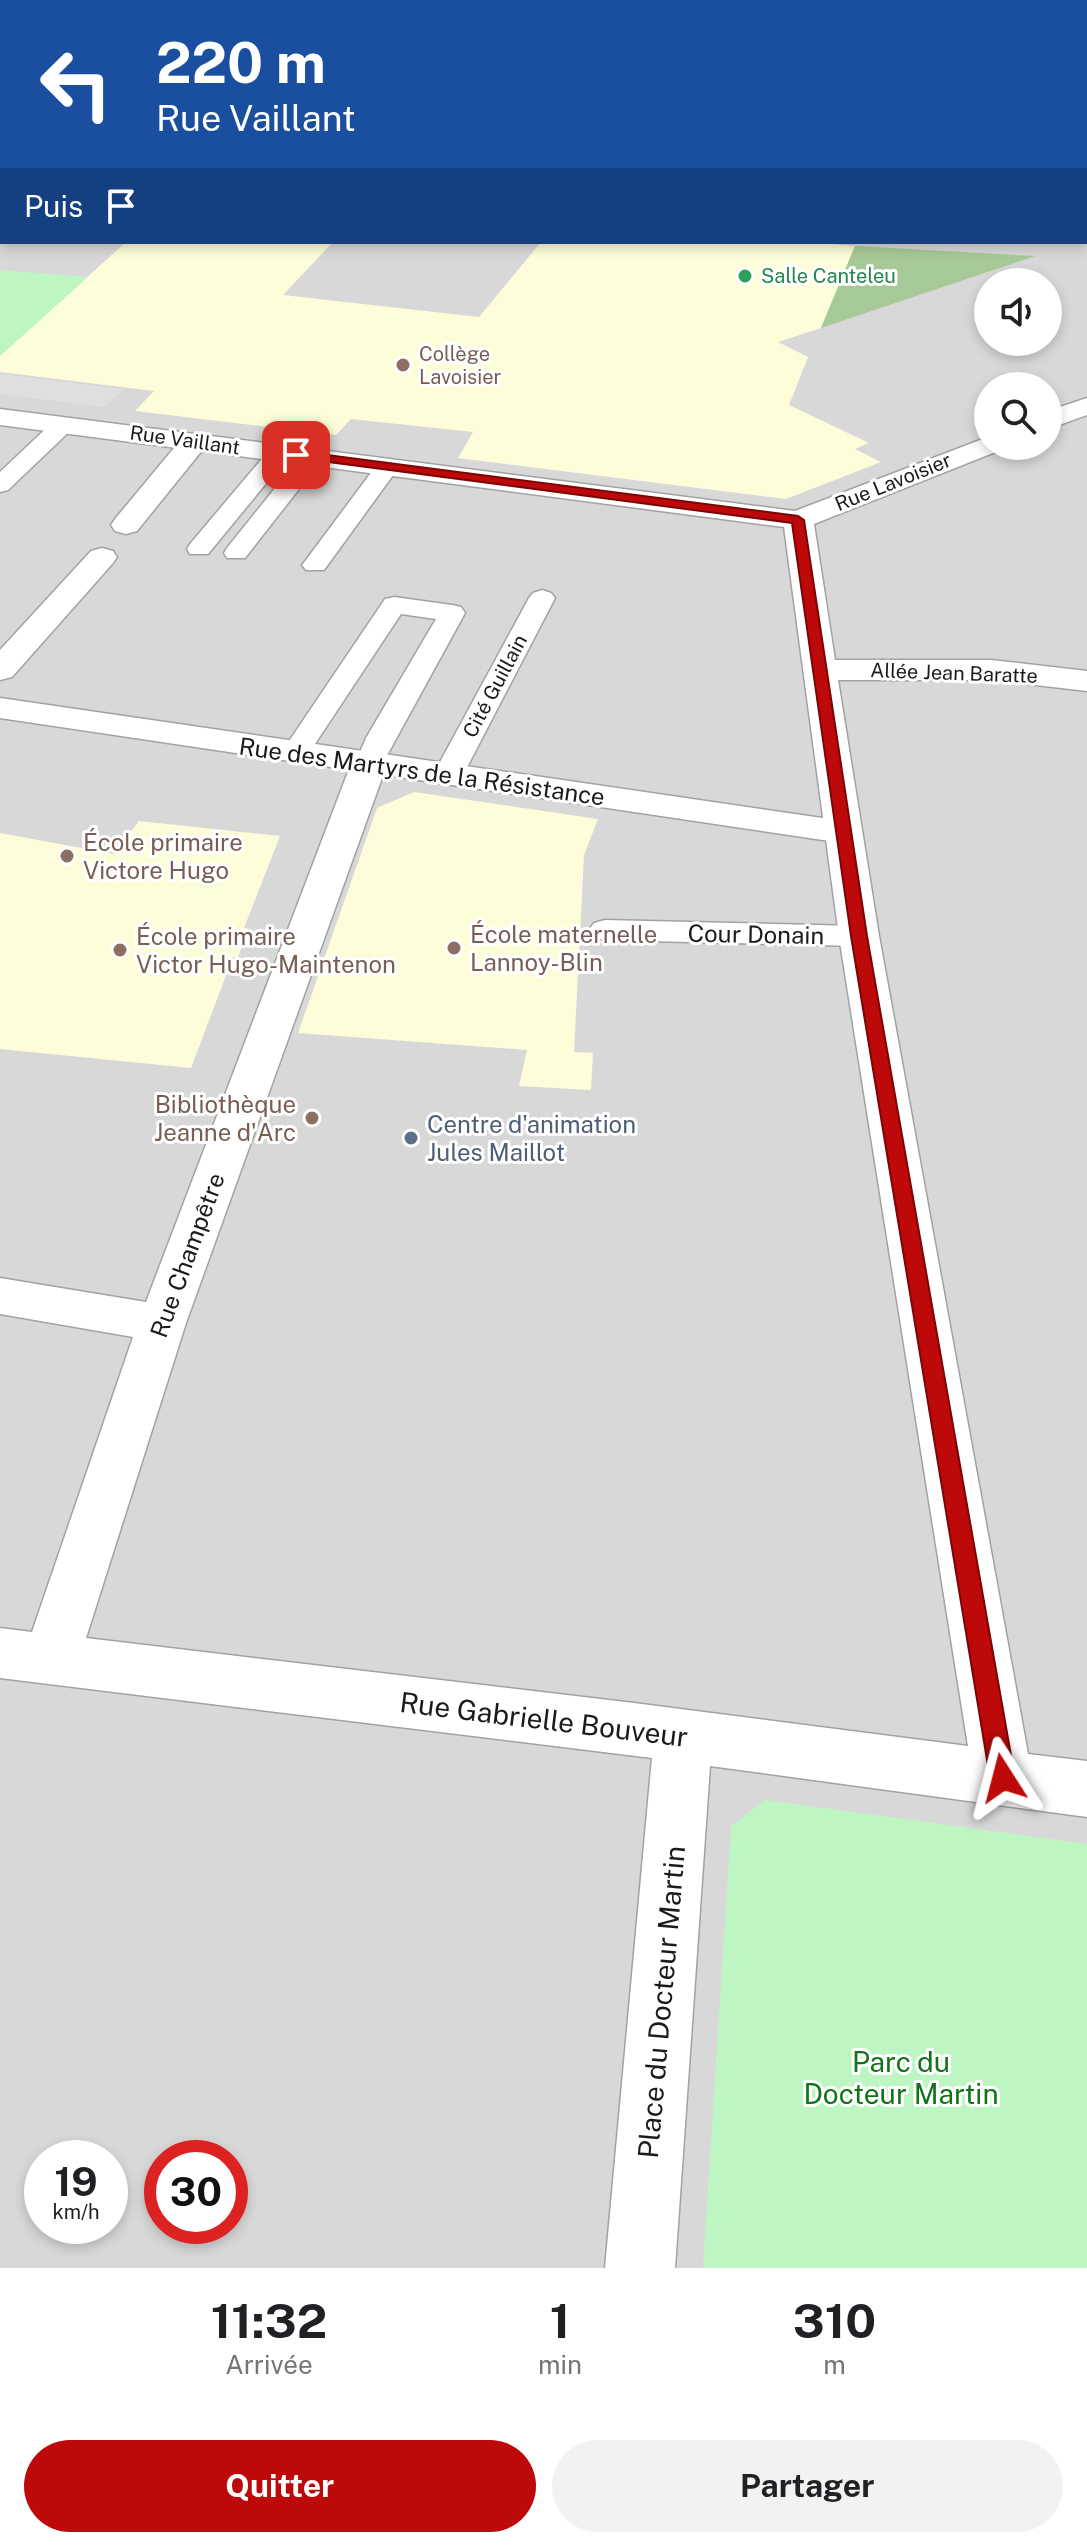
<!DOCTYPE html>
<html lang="fr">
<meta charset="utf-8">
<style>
body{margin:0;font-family:"Public Sans",sans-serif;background:#f2f2f2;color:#202124;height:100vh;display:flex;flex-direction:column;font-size:30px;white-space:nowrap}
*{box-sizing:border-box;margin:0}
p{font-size:26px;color:#757577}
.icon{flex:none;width:44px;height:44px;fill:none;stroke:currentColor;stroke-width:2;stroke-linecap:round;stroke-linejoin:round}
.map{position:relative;height:2268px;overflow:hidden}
.side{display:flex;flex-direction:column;background:#fff;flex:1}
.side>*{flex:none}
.guide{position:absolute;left:0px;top:0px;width:1088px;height:244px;box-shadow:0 4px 12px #0003;background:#1a4fa0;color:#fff;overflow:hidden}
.buttons{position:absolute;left:974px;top:268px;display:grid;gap:16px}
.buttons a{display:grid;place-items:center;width:88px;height:88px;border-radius:50%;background:#fff;box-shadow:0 4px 12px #0003;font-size:40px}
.speed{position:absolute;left:24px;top:2140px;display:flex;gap:16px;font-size:40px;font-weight:700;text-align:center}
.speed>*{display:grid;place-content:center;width:104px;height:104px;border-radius:50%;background:#fff;box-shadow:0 4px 12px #0003;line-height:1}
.speed small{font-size:20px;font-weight:400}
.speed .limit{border:12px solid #d22;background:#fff;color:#111}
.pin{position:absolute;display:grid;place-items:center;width:68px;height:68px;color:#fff;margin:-34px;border-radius:16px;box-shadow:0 4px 12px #0006}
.me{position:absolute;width:88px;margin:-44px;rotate:351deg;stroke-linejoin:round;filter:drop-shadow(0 0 6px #0008)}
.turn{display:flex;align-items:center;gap:28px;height:168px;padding:0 24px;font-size:36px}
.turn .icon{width:104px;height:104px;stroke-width:2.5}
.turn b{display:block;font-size:56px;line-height:68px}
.then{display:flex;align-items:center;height:76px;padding:0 24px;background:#0003;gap:16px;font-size:30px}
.eta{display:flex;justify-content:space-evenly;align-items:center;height:136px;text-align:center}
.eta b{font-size:48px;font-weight:700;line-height:56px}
.cta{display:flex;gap:16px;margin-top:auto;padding:16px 24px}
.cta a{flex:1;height:92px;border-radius:48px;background:#bd0909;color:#fff;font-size:32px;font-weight:700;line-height:92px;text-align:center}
.cta a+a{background:#f2f2f2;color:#202124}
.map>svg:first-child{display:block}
</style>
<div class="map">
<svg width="1087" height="2268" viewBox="0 0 1087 2268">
<rect width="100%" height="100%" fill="#ece9e1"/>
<!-- residential -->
<path fill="#d9d8d8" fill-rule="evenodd" d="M0 0H1087V2268H0ZM2 2H1086V242H2ZM988 282H1048V342H988ZM988 386H1048V446H988ZM42 2158H110V2226H42ZM162 2158H230V2226H162Z"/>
<!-- education -->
<g fill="#fdfdd9">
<polygon points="126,242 333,242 283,295 479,317 541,242 807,242 855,246 821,328 778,342 808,357 789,405 869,443 855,449 881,462 786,499 458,458 473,432 351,419 336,435 135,411 154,391 0,372 0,356"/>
<polygon points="414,792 598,819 584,855 574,1052 593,1053 591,1090 519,1086 527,1050 298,1033 377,808"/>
<polygon points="139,821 280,836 244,928 249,929 238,957 233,957 191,1068 0,1049 0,833 114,854"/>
</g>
<!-- forest -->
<polygon fill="#a6ca97" points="855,246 1035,256 821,328"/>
<!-- park -->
<g fill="#bef6c3">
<polygon points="0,270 88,277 0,356"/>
<polygon points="765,1800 1087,1844 1087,2268 703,2268 731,1826"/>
</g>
<!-- parking -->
<polygon fill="#dfdfdf" points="0,374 123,389 104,407 0,394"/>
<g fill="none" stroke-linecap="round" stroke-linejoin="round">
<!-- service casing -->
<g stroke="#a2a2a2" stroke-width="3">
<g id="service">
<polygon points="63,418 71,420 74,425 71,430 8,490 0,492 0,472 55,420"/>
<polygon points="279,446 287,448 291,453 287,458 208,554 190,554 187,549 190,544 271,448"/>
<polygon points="312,450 320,452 324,457 245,558 227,558 224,553 227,548 304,452"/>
<polygon points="387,460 395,462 399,467 324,570 306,570 302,565 306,560 379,462"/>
<polygon points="542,590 551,593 555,598 463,775 458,781 448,784 438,781 433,775 529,598 533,593"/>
<polygon points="394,597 452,605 461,607 465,613 379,770 369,773 359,770 355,764 366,738 436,619 401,614 305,759 295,762 285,759 281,753 385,599"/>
<polygon points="605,920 859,926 870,929 875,936 870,943 859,946 605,940 594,937 589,930 594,923"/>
</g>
</g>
<!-- pedestrian casing -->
<g stroke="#a2a2a2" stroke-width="3">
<g id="pedestrian">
<polygon points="194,434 204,436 208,442 204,448 137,531 126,534 115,531 111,525 115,519 184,436"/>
<polygon points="102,548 113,551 117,557 113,563 12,677 0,680 0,650 91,551"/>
</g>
</g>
<!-- minor casing -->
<g stroke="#a2a2a2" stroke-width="3">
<g id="minor">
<polygon points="304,0 373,0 375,2 306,2"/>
<polygon points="499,0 517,0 498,2"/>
<rect x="1086" y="25" width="1" height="10"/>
<rect x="0" y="94" width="2" height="12"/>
<rect x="1086" y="152" width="1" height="12"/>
<polygon points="1087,398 1087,415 1048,429 1048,411"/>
<polygon points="0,409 795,511 988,437 988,446 1001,446 998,451 814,524 835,660 991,660 1087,671 1087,691 991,680 838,680 879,936 1028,1754 1087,1761 1087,1817 710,1766 675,2268 605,2268 652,1758 0,1678 0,1628 32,1632 133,1337 0,1314 0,1278 146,1302 351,764 356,756 369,753 382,756 387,764 186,1323 86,1638 634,1703 968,1746 839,936 784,527 0,425"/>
</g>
</g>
<!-- tertiary casing -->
<g stroke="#a2a2a2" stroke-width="3">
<polygon id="tertiary" points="0,698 843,821 856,824 861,832 856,840 843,843 0,718"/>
</g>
<!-- service -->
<use href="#service" fill="#fff" fill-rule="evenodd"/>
<!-- pedestrian -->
<use href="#pedestrian" fill="#fff" fill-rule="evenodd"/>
<!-- minor -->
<use href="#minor" fill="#fff" fill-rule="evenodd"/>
<!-- tertiary -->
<use href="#tertiary" fill="#fff" fill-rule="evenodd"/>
</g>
<!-- route -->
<polygon fill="#bd0909" stroke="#7b0606" stroke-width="2" points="296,451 798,516 804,520 867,936 1015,1778 1011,1786 1003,1790 994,1786 990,1778 851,936 792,523 291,457 291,453"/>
<!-- markers -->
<circle fill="#2e9e5b" stroke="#fff" stroke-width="3" cx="745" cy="276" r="8"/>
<g fill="#8d6e63" stroke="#fff" stroke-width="3">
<circle cx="403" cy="365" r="8"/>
<circle cx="67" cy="856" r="8"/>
<circle cx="454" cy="948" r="8"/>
<circle cx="120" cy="950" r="8"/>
<circle cx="312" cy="1118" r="8"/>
</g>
<circle fill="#5c6f8a" stroke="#fff" stroke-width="3" cx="411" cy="1138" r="8"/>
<g text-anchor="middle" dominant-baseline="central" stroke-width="6" stroke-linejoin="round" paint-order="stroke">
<!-- far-leisure labels -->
<g font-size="20" fill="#27864d" stroke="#fff" text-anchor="start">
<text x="761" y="276">Salle Canteleu</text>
</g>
<!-- far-education labels -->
<g font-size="20" fill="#785e54" stroke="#fff" text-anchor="start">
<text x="419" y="354">Collège<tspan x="419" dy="23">Lavoisier</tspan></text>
</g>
<!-- far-street labels -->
<g font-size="20" fill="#1b1b1b" stroke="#fff">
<text transform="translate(185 440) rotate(8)">Rue Vaillant</text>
<text transform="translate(893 482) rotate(-22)">Rue Lavoisier</text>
<text transform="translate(954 673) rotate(2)">Allée Jean Baratte</text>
<text transform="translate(495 686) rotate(-62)">Cité Guillain</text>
</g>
<!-- street labels -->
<g font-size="24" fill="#1b1b1b" stroke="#fff">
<text transform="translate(422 771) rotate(8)">Rue des Martyrs de la Résistance</text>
<text transform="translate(756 934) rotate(1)">Cour Donain</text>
<text transform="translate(187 1255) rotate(-70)">Rue Champêtre</text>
</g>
<!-- education labels -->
<g font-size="24" fill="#785e54" stroke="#fff" text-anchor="start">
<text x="83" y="842">École primaire<tspan x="83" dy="28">Victore Hugo</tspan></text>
<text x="470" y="934">École maternelle<tspan x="470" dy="28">Lannoy-Blin</tspan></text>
<text x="136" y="936">École primaire<tspan x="136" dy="28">Victor Hugo-Maintenon</tspan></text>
<text x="296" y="1104" text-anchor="end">Bibliothèque<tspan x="296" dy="28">Jeanne d'Arc</tspan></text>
</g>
<!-- service labels -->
<g font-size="24" fill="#4e5e75" stroke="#fff" text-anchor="start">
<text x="427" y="1124">Centre d'animation<tspan x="427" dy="28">Jules Maillot</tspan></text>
</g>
<!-- near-street labels -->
<g font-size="28" fill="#1b1b1b" stroke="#fff">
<text transform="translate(544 1719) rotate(7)">Rue Gabrielle Bouveur</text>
<text transform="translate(661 2002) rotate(-85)">Place du Docteur Martin</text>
</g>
<!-- near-park labels -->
<g font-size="28" fill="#107318" stroke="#fff">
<text x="901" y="2061">Parc du<tspan x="901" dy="32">Docteur Martin</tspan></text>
</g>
</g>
</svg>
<div class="buttons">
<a><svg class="icon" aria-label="sound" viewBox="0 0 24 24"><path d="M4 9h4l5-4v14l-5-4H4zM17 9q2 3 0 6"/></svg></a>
<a><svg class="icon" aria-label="search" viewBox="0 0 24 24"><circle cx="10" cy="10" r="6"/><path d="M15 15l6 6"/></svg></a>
</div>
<div class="speed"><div>19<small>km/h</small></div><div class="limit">30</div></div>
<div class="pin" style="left:296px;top:455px;background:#d93025"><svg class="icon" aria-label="arrive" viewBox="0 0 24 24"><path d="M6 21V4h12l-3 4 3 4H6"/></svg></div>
<svg class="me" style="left:1003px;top:1778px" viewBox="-20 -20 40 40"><path d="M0-17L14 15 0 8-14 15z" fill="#bd0909" stroke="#fff" stroke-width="4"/></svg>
<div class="guide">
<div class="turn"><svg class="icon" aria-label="left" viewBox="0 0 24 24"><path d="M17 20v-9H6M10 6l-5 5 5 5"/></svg><div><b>220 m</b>Rue Vaillant</div></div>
<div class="then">Puis<svg class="icon" aria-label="arrive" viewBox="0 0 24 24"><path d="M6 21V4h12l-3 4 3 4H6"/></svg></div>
</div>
</div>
<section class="side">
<div class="eta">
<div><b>11:32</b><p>Arrivée</p></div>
<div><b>1</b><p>min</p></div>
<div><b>310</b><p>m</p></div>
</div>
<div class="cta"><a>Quitter</a><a>Partager</a></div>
</section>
